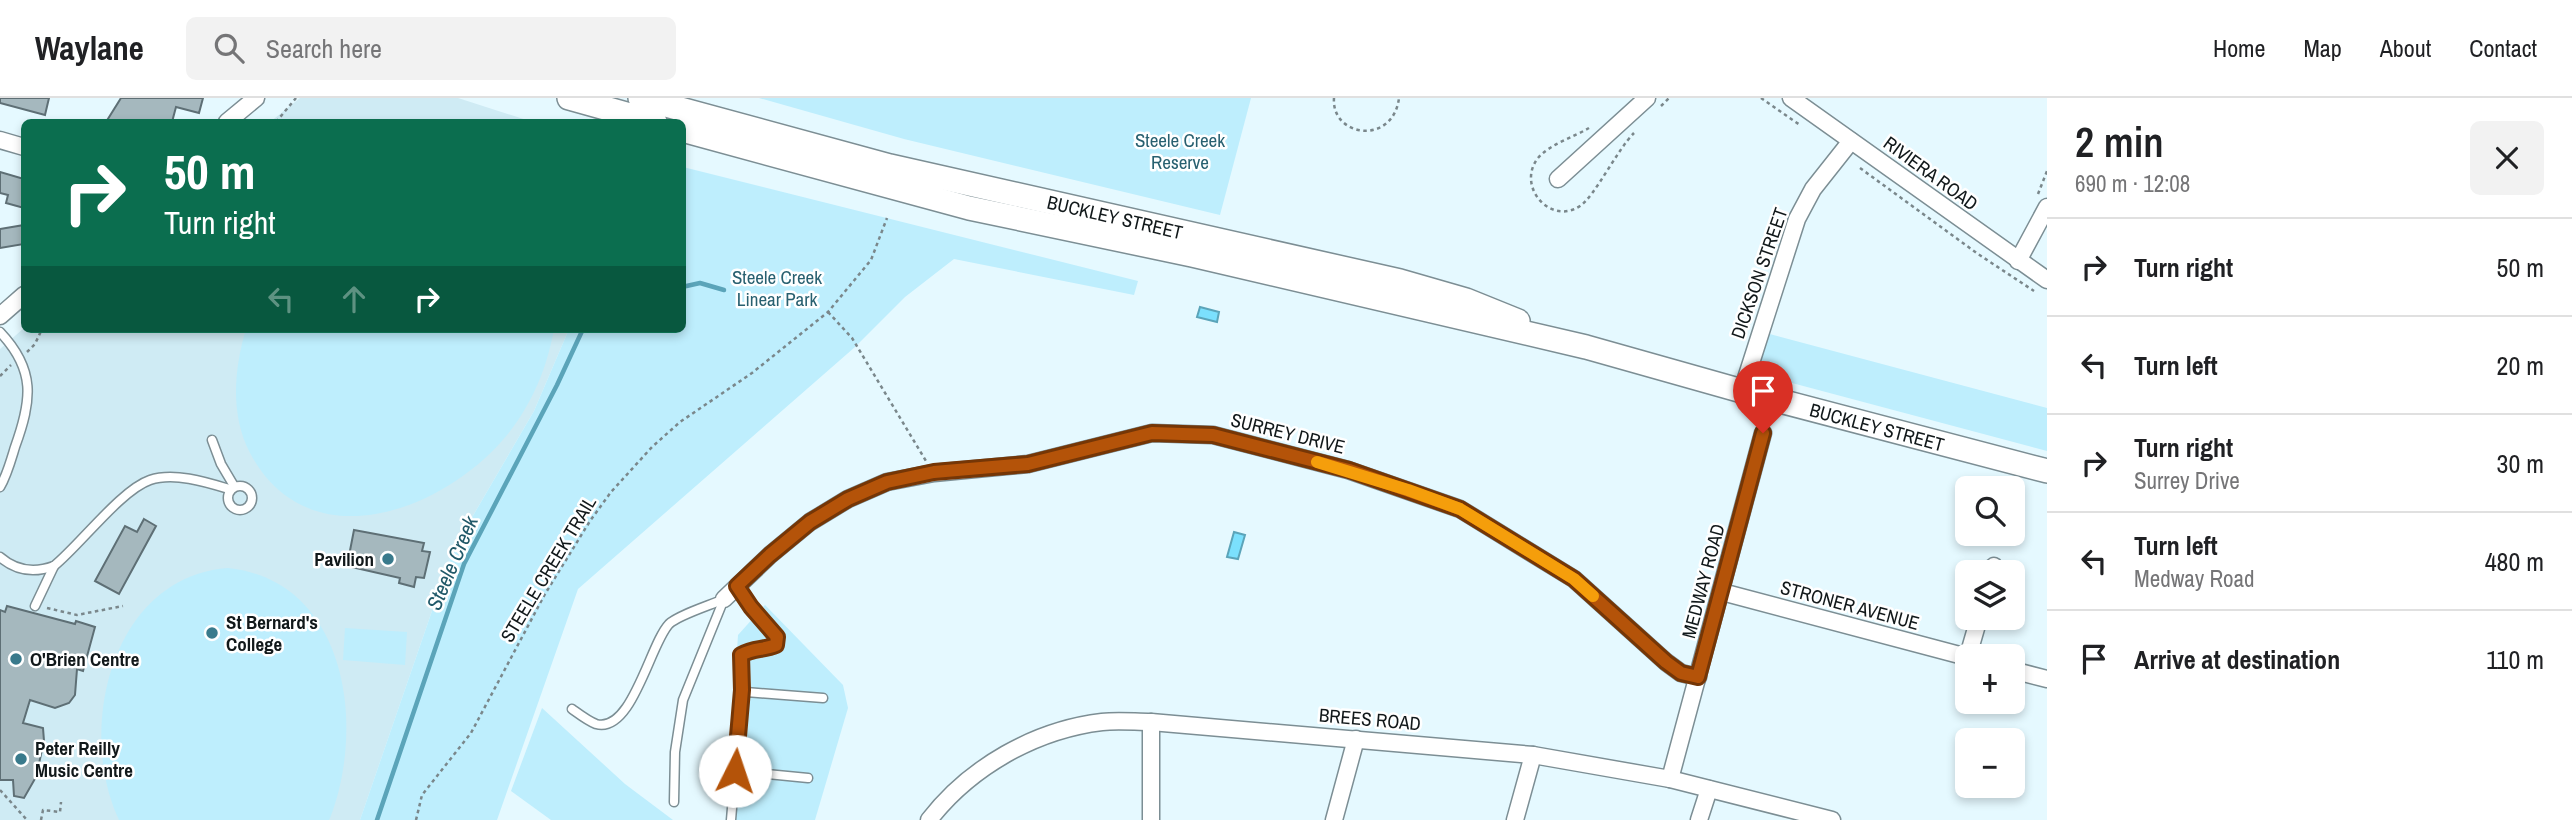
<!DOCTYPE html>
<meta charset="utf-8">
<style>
body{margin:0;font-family:"Archivo Narrow",sans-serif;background:#f2f2f2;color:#202124;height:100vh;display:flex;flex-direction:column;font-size:26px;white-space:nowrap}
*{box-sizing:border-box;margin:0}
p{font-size:23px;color:#757577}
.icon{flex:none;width:38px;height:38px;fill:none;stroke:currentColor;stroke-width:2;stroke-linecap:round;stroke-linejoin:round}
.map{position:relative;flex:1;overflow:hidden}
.drawer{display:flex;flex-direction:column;background:#fff;width:525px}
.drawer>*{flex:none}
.guide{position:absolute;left:21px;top:21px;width:665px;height:214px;border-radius:10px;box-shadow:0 4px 10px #0003;background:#0b6e4f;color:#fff;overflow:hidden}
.buttons{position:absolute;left:1955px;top:378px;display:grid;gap:14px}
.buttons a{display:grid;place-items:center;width:70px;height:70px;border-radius:10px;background:#fff;box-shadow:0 4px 10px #0003;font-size:35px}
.pin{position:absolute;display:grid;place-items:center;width:60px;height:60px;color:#fff;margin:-72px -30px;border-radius:50% 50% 50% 0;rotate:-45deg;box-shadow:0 0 7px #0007}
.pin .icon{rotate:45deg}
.me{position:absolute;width:77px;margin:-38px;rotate:4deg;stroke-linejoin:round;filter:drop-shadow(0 0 5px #0008)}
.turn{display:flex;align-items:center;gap:24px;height:147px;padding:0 28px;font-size:32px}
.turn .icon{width:91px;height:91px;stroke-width:2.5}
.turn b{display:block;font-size:49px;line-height:60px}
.lanes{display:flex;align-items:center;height:66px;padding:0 28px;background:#0003;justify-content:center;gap:35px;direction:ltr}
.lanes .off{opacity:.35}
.round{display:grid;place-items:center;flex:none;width:74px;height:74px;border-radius:10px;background:#f2f2f2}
.headline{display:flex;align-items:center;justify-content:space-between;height:119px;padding:0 28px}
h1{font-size:42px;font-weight:600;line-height:52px}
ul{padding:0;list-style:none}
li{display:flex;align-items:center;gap:21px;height:98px;padding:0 28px;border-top:2px solid #e0e0e0}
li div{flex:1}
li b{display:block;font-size:26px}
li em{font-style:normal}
header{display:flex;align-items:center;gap:42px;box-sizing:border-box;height:98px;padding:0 35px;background:#fff;border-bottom:2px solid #e0e0e0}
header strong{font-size:33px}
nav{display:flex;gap:38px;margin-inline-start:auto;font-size:24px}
.search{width:490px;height:63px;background:#f2f2f2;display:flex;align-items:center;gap:18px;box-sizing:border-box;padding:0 24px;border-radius:10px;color:#757577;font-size:26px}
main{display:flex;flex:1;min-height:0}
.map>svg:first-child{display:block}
</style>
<header>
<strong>Waylane</strong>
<div class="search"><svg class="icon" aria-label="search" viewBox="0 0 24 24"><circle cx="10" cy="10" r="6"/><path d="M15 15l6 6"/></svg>Search here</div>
<nav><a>Home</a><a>Map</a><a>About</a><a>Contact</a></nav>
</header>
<main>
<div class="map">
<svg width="2047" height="722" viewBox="0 0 2047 722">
<rect width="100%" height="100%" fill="#e5f9ff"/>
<!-- built -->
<g fill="#cfebf4">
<polygon points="300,0 458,0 533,24 270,24"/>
<polygon points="24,230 569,231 534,313 453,452 360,722 0,722 0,251"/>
</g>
<!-- green -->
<g fill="#beeefd">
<polygon points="759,0 1251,0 1220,117 904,41"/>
<polygon points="683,69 1138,183 1134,197 954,161 905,199 855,249 578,491 497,722 360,722 453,452 534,313 569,231 682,231"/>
<path d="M246 231H554C547 270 532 306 507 337 445 413 308 465 250 355 230 317 234 271 246 231Z"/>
<polygon points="1766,235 2047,310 2047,353 1755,275"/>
<path d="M228 470C347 483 366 628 330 720L329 722H119C76 631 111 479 228 470Z"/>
<polygon points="765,507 843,587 848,610 815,722 727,722 738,537"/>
<polygon points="345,530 407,534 405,567 343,562"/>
<polygon points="542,610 625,686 673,722 551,722 511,693"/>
</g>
<!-- water -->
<g fill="#7be0fd" stroke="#5ba4b9" stroke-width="2">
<polygon points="1200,209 1219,214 1217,224 1197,219"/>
<polygon points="1234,434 1245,437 1238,461 1227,459"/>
</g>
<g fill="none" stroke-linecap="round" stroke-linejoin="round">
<!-- stream -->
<g stroke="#5ba4b9" stroke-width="4.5">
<polyline points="682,189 700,185 724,192"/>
<polyline points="377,722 464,466 557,287 583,231"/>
</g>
</g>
<!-- building -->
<g fill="#a5b8be" stroke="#5e6f75" stroke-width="2">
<polygon points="0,0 49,0 45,17 0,5"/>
<polygon points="121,0 203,0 199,15 176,9 172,24 106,24"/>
<polygon points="0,74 24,81 24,110 6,105 8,97 0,95"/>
<polygon points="24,127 24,146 0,150 0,131"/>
<polygon points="144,421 156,428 119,496 95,483 125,428 137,434"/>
<polygon points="354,432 424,445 422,453 430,454 424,480 416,479 414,489 399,485 400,480 347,468"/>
<polygon points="7,508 75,526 76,523 95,529 83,573 77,571 75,597 69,605 55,610 30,602 23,625 43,630 44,643 36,679 24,700 14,698 13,682 0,682 0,512 5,514"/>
</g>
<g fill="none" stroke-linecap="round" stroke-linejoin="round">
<!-- lane casing -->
<g stroke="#7c8e94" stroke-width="11">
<g id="lane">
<path d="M0 234C36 272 32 302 15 349 11 362 7 377 0 389"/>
<polyline points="212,342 221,366 234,388"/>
<circle cx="240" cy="400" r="12"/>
<path d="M0 459C16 473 35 475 54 468 80 447 121 392 150 382 174 374 206 384 229 391"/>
<path d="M737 488 751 509 777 539 776 547C764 552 753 550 741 557L742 592 746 594 823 600"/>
<polyline points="35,508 54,468"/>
<path d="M572 611C579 616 588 623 596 626 632 636 650 546 669 526 678 517 711 507 724 501"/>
<polyline points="735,673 808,680"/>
<polyline points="674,704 675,654 683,602 724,501"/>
<polyline points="731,722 742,592"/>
</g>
</g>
<!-- street casing -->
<g stroke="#7c8e94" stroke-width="19">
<g id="street">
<polyline points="1791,0 2047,182"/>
<polyline points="227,24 256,0"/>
<polyline points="0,42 24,49"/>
<polyline points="1558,81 1647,0"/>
<polyline points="2018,163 2047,109"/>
<polyline points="0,218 24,197"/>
<polyline points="1742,293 1797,121 1813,91 1851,43"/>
<polyline points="1992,474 1994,468"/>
<polyline points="1722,494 1967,559"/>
<polyline points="724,501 770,457 810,424 848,401 887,384 934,375 1028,366 1152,335 1213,337 1348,372 1460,411 1574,481 1666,564 1681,575 1698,579"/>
<polyline points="1968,558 1979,520"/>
<polyline points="2012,572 2047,581"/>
<polyline points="1151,624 1151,722"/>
<polyline points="1670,681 1763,335"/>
<path d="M929 722C970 669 1035 632 1102 624 1118 622 1135 624 1151 624L1533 657 1670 681 1832 722"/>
<polyline points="1334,722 1356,641"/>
<polyline points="1515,722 1533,657"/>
<polyline points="1699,722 1709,691"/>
</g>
</g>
<!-- secondary casing -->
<g stroke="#7c8e94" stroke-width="26">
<g id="secondary">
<polyline points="569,0 655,24"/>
<polyline points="640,0 890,68 1400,183 1466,202 1518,223"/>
<polyline points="682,32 969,110 1192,157 1586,249 1742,293 2047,373"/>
</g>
</g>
<!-- path -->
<g stroke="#7a878b" stroke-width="2.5" stroke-dasharray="3.5 3.5" stroke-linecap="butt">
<path d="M1334 0C1331 39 1393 48 1399 0"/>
<polyline points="1761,0 1800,27"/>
<polyline points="1661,8 1669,0"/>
<polyline points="276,24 296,0"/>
<path d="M1589 30C1574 39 1550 46 1538 60 1516 88 1550 128 1580 108 1595 98 1617 52 1634 35"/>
<polyline points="1860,70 1978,156 2034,193"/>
<polyline points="2038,96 2047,73"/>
<polyline points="828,214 852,240 926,363"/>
<polyline points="27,254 35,246 42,231"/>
<polyline points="0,278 11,267"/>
<polyline points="47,510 77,517 123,508"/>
<polyline points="0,692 27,722"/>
<polyline points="41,722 43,712 60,714 61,704"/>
<polyline points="416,722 422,697 471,635 545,496 590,423 611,394 652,349 680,324 752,275 828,214 871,162 887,120"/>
</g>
<!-- lane -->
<use href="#lane" stroke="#fff" stroke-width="8"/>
<!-- street -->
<use href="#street" stroke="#fff" stroke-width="16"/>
<!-- secondary -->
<use href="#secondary" stroke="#fff" stroke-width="23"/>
</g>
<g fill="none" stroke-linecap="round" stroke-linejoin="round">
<!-- route casing -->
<g stroke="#753606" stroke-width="18">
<path id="route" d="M735 673 742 592 741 557C753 550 764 552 776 547L777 539 751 509 737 488 770 457 810 424 848 401 887 384 934 374 1028 366 1152 335 1213 337 1349 372 1460 411 1574 481 1666 564 1681 575 1698 579 1763 335"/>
</g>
<!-- route -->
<use href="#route" stroke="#b45309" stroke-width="12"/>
<!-- slow -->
<polyline stroke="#f59e0b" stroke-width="12" points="1317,364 1408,392 1460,411 1574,481 1593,498"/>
</g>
<!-- markers -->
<g fill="#397a8c" stroke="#fff" stroke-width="2.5">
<circle cx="388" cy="461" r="7"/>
<circle cx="212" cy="535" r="7"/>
<circle cx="16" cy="561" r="7"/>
<circle cx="21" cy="661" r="7"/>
</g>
<g text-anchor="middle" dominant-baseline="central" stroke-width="5" stroke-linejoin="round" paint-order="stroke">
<!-- park labels -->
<g font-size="19" fill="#286070" stroke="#fff">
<text x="1180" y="42">Steele Creek<tspan x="1180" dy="22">Reserve</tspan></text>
<text x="777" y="179">Steele Creek<tspan x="777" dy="22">Linear Park</tspan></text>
</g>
<!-- street labels -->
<g font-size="19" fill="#11181a" stroke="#fff">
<text transform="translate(1931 75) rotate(36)">RIVIERA ROAD</text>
<text transform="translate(1115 119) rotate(13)">BUCKLEY STREET</text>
<text transform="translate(1759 175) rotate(-71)">DICKSON STREET</text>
<text transform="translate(1877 329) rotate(15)">BUCKLEY STREET</text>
<text transform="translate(1288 335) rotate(14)">SURREY DRIVE</text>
<text transform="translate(548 471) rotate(-59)">STEELE CREEK TRAIL</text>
<text transform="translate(1703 483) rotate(-75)">MEDWAY ROAD</text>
<text transform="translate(1850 507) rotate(15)">STRONER AVENUE</text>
<text transform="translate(1370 621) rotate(5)">BREES ROAD</text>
</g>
<!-- poi labels -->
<g font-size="19" font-weight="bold" fill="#11181a" stroke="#fff" text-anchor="start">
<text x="374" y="461" text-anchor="end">Pavilion</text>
<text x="226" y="524">St Bernard's<tspan x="226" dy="22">College</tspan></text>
<text x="30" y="561">O'Brien Centre</text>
<text x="35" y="650">Peter Reilly<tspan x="35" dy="22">Music Centre</tspan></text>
</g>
<!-- water labels -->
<g font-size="21" font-style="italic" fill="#215969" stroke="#fff">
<text transform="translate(452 465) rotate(-67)">Steele Creek</text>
</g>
</g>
</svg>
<div class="buttons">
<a><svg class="icon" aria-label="search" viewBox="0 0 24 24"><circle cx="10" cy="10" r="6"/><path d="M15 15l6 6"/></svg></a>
<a><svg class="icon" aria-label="layers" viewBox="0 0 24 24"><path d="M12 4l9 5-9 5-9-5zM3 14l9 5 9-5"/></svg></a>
<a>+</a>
<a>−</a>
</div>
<div class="pin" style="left:1763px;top:335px;background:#d93025"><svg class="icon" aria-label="arrive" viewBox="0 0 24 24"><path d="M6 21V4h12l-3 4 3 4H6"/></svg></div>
<svg class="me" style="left:735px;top:673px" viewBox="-20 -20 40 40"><circle r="19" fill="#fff"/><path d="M0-13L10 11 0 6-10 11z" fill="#b45309"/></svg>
<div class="guide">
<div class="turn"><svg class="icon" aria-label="right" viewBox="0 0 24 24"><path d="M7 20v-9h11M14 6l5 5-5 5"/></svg><div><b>50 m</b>Turn right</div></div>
<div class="lanes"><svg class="icon off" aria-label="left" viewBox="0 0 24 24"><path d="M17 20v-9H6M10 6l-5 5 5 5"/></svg><svg class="icon off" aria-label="ahead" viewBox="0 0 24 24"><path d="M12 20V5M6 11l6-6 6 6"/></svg><svg class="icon" aria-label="right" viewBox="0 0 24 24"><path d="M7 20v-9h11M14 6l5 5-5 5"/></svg></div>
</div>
</div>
<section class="drawer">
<div class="headline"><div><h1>2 min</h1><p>690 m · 12:08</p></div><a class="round"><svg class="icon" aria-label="close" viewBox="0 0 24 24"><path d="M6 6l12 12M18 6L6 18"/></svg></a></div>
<ul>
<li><svg class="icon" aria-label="right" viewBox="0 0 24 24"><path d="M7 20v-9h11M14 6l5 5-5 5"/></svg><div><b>Turn right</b></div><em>50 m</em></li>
<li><svg class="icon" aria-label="left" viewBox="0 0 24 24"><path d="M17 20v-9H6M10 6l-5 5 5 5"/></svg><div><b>Turn left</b></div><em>20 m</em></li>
<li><svg class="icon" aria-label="right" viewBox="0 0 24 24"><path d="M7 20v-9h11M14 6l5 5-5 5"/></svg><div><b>Turn right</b><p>Surrey Drive</p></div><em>30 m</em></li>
<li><svg class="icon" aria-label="left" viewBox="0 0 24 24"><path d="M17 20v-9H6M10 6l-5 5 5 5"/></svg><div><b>Turn left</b><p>Medway Road</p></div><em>480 m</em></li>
<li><svg class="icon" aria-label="arrive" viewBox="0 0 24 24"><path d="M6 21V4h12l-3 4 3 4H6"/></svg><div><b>Arrive at destination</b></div><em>110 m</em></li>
</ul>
</section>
</main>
